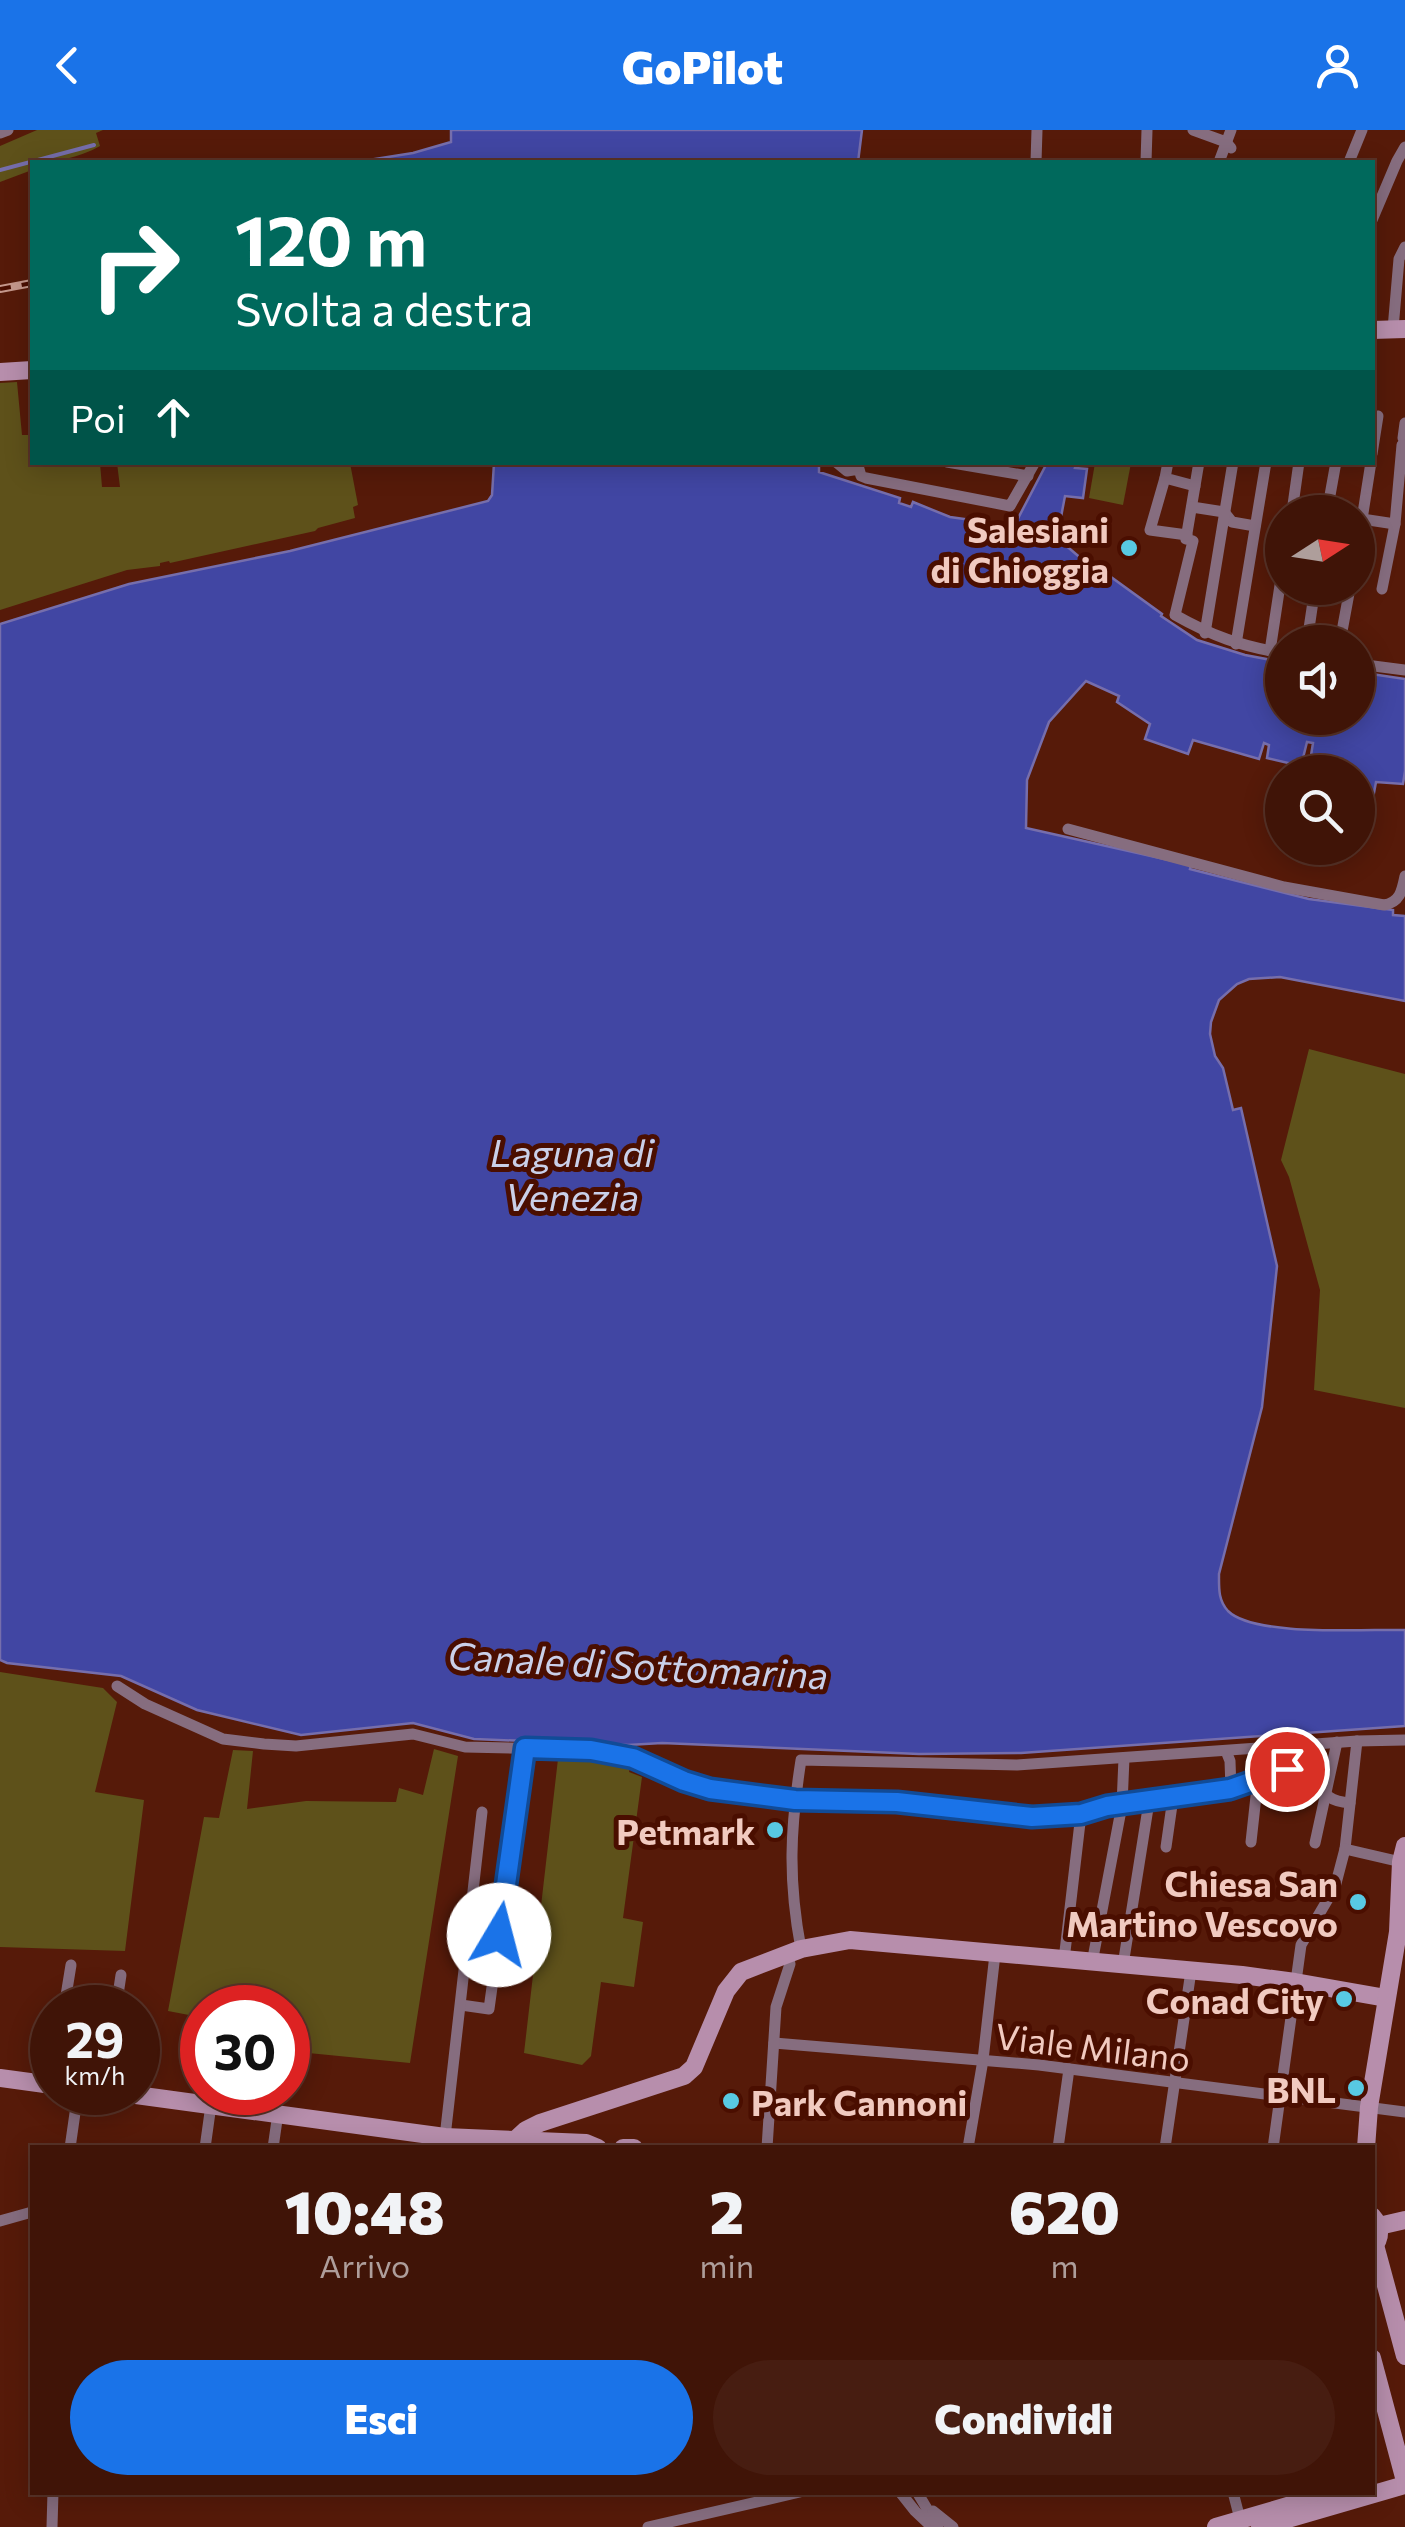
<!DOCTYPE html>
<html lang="it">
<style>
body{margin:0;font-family:Commissioner,sans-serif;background:#471d11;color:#f1f3f6;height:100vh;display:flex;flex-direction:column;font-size:38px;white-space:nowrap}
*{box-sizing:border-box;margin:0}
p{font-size:32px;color:#ae9e9b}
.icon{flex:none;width:55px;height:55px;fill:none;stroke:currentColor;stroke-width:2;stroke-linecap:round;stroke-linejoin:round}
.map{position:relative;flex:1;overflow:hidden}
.drawer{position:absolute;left:30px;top:2015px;width:1345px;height:350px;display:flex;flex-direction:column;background:#401407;border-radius:0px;box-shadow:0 5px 25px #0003,0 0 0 2px #593328}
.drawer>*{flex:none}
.top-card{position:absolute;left:30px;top:30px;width:1345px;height:305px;border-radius:0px;box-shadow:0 5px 25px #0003,0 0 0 2px #593328;background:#00695c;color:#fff;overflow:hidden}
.needle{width:65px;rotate:78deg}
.tools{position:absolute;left:1265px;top:365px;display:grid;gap:20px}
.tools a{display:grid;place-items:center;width:110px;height:110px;border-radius:50%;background:#401407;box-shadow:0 5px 25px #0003,0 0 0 2px #593328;font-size:50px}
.speed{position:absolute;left:30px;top:1855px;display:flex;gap:20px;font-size:50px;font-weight:700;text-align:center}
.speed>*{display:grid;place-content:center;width:130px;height:130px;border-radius:50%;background:#401407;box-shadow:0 5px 25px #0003,0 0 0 2px #593328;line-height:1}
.speed small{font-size:25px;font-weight:400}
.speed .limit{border:15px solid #d22;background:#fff;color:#111}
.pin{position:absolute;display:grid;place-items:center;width:85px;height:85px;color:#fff;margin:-42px;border:5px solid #fff;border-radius:50%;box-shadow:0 2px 10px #0007}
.me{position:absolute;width:110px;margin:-55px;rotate:8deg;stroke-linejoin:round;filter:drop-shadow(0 0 8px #0008)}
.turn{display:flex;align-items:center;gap:35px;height:210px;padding:0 40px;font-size:45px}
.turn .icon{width:130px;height:130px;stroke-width:2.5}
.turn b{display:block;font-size:70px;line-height:85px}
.then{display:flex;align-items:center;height:95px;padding:0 40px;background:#0003;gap:20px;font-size:38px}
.eta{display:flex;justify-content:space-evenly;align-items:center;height:170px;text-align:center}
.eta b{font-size:60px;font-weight:800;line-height:70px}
.cta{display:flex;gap:20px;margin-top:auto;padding:20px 40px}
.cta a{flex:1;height:115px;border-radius:60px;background:#1a73e8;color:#fff;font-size:40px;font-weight:800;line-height:115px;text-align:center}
.cta a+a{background:#471d11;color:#f1f3f6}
header{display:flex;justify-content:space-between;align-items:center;height:130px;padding:0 40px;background:#1a73e8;color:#fff;font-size:45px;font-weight:800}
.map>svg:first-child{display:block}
</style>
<header><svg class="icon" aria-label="back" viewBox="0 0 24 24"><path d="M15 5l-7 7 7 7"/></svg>GoPilot<svg class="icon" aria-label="person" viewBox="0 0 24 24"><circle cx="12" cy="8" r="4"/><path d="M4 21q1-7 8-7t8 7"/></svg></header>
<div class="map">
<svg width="1405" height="2397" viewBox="0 0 1405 2397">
<rect width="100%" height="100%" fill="#561a09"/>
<!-- green -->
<g fill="#5e511a">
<path d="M37 0H103L96 3 100 16C78 28 58 32 32 32V40L0 52V16Z"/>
<polygon points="17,252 22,305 32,305 32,332 100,333 102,357 120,357 117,333 350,333 358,375 353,377 355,388 318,398 315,401 170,433 169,431 160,433 160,436 127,440 0,480 0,253"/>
<polygon points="1095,333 1131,333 1123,375 1089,368"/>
<polygon points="1309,919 1405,944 1405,1278 1314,1260 1320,1160 1289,1047 1281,1030"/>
<polygon points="0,1542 103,1558 117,1572 95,1662 144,1670 125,1821 0,1817"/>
<polygon points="434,1619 458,1626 410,1933 288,1921 288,1878 202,1878 202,1912 189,1911 189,1885 168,1881 204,1687 219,1688 233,1620 253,1621 247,1679 306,1671 396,1672 399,1658 423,1665"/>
<polygon points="558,1629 631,1632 629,1642 642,1647 623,1788 643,1792 634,1857 601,1852 591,1926 582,1935 524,1923"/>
</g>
<!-- water -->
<g fill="#4146a3" stroke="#766eac" stroke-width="2.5">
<polygon points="451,0 862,0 858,32 356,32 413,23 451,12"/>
<path d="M1077 332 1075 338 1087 339 1083 368 1065 366 1057 408 1083 430 1086 429 1162 484 1161 486 1197 510 1245 525 1282 532V588H1358V542L1405 549V641L1403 654 1376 652 1373 668 1362 664 1363 653 1358 651V642H1326L1309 638 1313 613 1307 612 1301 636 1267 628 1269 615 1264 613 1259 629 1193 610 1188 624 1145 609 1150 594 1117 572 1119 566 1086 551 1049 592 1027 650 1026 698 1191 735 1190 739 1309 769 1393 780V785L1405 786V871L1280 847 1249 849 1237 854 1219 870 1211 892 1210 904 1215 926 1223 938 1233 980 1241 978 1277 1136 1262 1277 1219 1444C1219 1458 1218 1470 1228 1481 1254 1507 1366 1499 1405 1500V1596L1021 1623 919 1624 662 1613 628 1615 474 1609 413 1593 301 1605 197 1580 121 1546 7 1533 0 1530V494L129 454 290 421 488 371 492 365 494 333H819V342L900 368 899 373 911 377 913 372 950 387 1014 396 1047 333Z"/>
</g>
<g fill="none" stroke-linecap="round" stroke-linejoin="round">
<!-- stream -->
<polyline stroke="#766eac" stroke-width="4" points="0,40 94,15"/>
<!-- street -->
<g stroke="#866d7f" stroke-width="11">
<polyline points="1193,0 1226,12 1231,18"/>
<polyline points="0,3 8,0"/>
<polyline points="1036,32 1037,0"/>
<polyline points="1146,32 1147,0"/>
<polyline points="1219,32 1231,0"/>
<polyline points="1349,32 1362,0"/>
<polyline points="1372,90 1397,31 1405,17"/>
<polyline points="1393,199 1399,129 1405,117"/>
<polyline points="1403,308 1405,293"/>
<polyline points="1372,324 1378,286"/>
<polyline points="836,332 847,341 859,339 861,346 866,348 1010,376 1035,332"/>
<polyline points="947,332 1028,346"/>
<polyline points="1168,332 1165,348 1195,356"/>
<path d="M1199 332 1186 409 1193 411 1175 485C1212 506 1241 516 1282 523"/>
<polyline points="1165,348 1150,400 1187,405"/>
<polyline points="1192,377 1224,382 1232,392 1255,396"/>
<polyline points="1292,382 1299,332"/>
<polyline points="1327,382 1336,332"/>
<polyline points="1362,389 1395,394"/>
<polyline points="1358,415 1371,332"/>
<polyline points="1382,459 1395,394 1402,315"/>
<polyline points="1205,503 1233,332"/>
<polyline points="1307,512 1315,458"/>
<polyline points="1340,512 1350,458"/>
<polyline points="1236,514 1266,332"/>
<polyline points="1270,521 1282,442"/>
<polyline points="1358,534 1405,540"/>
<path d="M1068 699 1284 757 1384 775C1400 772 1402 761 1405 746"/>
<path d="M117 1556 145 1574 223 1609 264 1614 296 1616 413 1604 465 1617 591 1620 633 1628 684 1651 710 1659 795 1670 897 1672 1032 1687 1081 1684 1107 1677 1242 1657C1258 1648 1287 1631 1305 1641 1326 1651 1315 1670 1350 1673"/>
<polyline points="1226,1621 1230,1631 1231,1659"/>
<polyline points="1251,1712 1258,1648"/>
<polyline points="1315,1713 1337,1612"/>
<polyline points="1166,1717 1173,1668"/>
<polyline points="1345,1719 1357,1611"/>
<path d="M801 1819C788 1750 790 1700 801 1630L1017 1635 1357 1611 1405 1610"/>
<polyline points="1064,1830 1081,1684"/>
<polyline points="1092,1833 1122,1675 1124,1628"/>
<polyline points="1123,1835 1149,1672"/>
<polyline points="461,1875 489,1879 525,1619"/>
<polyline points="64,1878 71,1835"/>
<polyline points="116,1878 121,1845"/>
<polyline points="774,1913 1039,1935 1405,1982"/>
<polyline points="445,2007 482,1682"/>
<polyline points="70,2018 78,1962"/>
<polyline points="205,2018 211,1975"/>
<polyline points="273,2018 278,1983"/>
<polyline points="767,2018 776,1877 790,1834 788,1824"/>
<polyline points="968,2018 983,1930 995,1824"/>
<polyline points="1058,2018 1069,1939"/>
<polyline points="1165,2018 1191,1841"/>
<polyline points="1273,2018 1301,1815 1335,1757 1345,1719 1401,1732"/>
<polyline points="0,2091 32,2082"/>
<polyline points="900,2362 915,2381 932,2397"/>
<polyline points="917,2362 938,2397"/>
<polyline points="1233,2362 1241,2393"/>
<polyline points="933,2381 953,2397"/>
<polyline points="52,2397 53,2362"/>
<polyline points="648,2397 800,2362"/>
</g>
<!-- secondary -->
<g stroke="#b78eac" stroke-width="18">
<polyline points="1372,200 1405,199"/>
<polyline points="0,242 32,240"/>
<polyline points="0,1948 52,1955"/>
<polyline points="114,1962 445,2007 586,2013 598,2018"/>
<polyline points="514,2011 526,2000 540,1993 684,1946 694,1937 726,1861 741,1842 801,1819 850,1810 1242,1845 1295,1852 1386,1868"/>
<polyline points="623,2018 634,2018"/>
<polyline points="1366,2018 1369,1977 1398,1802 1401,1732 1405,1716"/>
<path d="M1372 2086C1381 2096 1382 2108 1372 2118"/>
<polyline points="1379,2096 1405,2090"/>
<polyline points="1375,2115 1405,2226"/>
<polyline points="1372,2228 1405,2351"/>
<polyline points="1216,2397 1335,2362"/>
<polyline points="1260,2397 1405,2355"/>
</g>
<!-- rail casing -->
<g stroke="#c5988c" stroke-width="8">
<polyline id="rail" points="0,159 32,153"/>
</g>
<!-- rail -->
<use href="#rail" stroke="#4a0e00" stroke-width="4" stroke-dasharray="11" stroke-linecap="butt"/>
</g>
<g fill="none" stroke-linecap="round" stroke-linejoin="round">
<!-- route casing -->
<g stroke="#114b97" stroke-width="25">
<polyline id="route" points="499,1805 525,1618 591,1620 633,1628 684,1651 710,1659 795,1670 897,1672 1032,1687 1081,1684 1107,1676 1230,1659 1287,1639"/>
</g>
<!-- route -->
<use href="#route" stroke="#1a73e8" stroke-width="18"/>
</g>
<!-- markers -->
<g fill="#58c9e3" stroke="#4a0e00" stroke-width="4">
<circle cx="1129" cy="418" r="10"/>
<circle cx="775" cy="1700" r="10"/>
<circle cx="1358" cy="1772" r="10"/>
<circle cx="1344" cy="1869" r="10"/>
<circle cx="1356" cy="1958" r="10"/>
<circle cx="731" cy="1971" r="10"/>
</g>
<g text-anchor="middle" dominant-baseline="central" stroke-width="10" stroke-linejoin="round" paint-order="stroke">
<!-- poi labels -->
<g font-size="35" font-weight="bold" fill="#f1cac0" stroke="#4a0e00" text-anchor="end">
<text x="1109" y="398">Salesiani<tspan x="1109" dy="40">di Chioggia</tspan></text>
<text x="755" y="1700">Petmark</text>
<text x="1338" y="1752">Chiesa San<tspan x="1338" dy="40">Martino Vescovo</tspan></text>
<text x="1324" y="1869">Conad City</text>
<text x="1336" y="1958">BNL</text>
<text x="751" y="1971" text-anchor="start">Park Cannoni</text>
</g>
<!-- street labels -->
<g font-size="35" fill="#f1cac0" stroke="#4a0e00">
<text transform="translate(1093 1916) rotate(7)">Viale Milano</text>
</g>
<!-- water labels -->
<g font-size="38" font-style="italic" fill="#cad0e9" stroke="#4a0e00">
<text x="572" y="1021">Laguna di<tspan x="572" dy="44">Venezia</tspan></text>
<text transform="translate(638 1534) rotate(3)">Canale di Sottomarina</text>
</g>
</g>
</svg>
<div class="tools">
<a><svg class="needle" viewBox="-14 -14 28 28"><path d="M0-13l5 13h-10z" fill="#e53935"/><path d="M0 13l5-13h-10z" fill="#ae9e9b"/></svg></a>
<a><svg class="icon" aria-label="sound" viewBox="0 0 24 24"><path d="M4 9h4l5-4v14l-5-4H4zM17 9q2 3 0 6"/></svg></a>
<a><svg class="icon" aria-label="search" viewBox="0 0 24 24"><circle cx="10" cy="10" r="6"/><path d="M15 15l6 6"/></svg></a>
</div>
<div class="speed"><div>29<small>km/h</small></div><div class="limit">30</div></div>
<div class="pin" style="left:1287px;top:1639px;background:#d93025"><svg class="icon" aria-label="arrive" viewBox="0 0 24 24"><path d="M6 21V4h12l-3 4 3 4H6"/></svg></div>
<svg class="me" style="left:499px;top:1805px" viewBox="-20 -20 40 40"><circle r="19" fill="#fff"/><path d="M0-13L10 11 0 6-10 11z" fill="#1a73e8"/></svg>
<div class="top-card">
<div class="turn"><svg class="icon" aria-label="right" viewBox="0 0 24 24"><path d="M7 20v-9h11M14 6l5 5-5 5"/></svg><div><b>120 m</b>Svolta a destra</div></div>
<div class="then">Poi<svg class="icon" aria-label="ahead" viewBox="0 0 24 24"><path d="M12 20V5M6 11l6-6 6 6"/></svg></div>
</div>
<section class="drawer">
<div class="eta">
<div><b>10:48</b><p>Arrivo</p></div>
<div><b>2</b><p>min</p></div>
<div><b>620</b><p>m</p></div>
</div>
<div class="cta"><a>Esci</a><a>Condividi</a></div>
</section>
</div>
